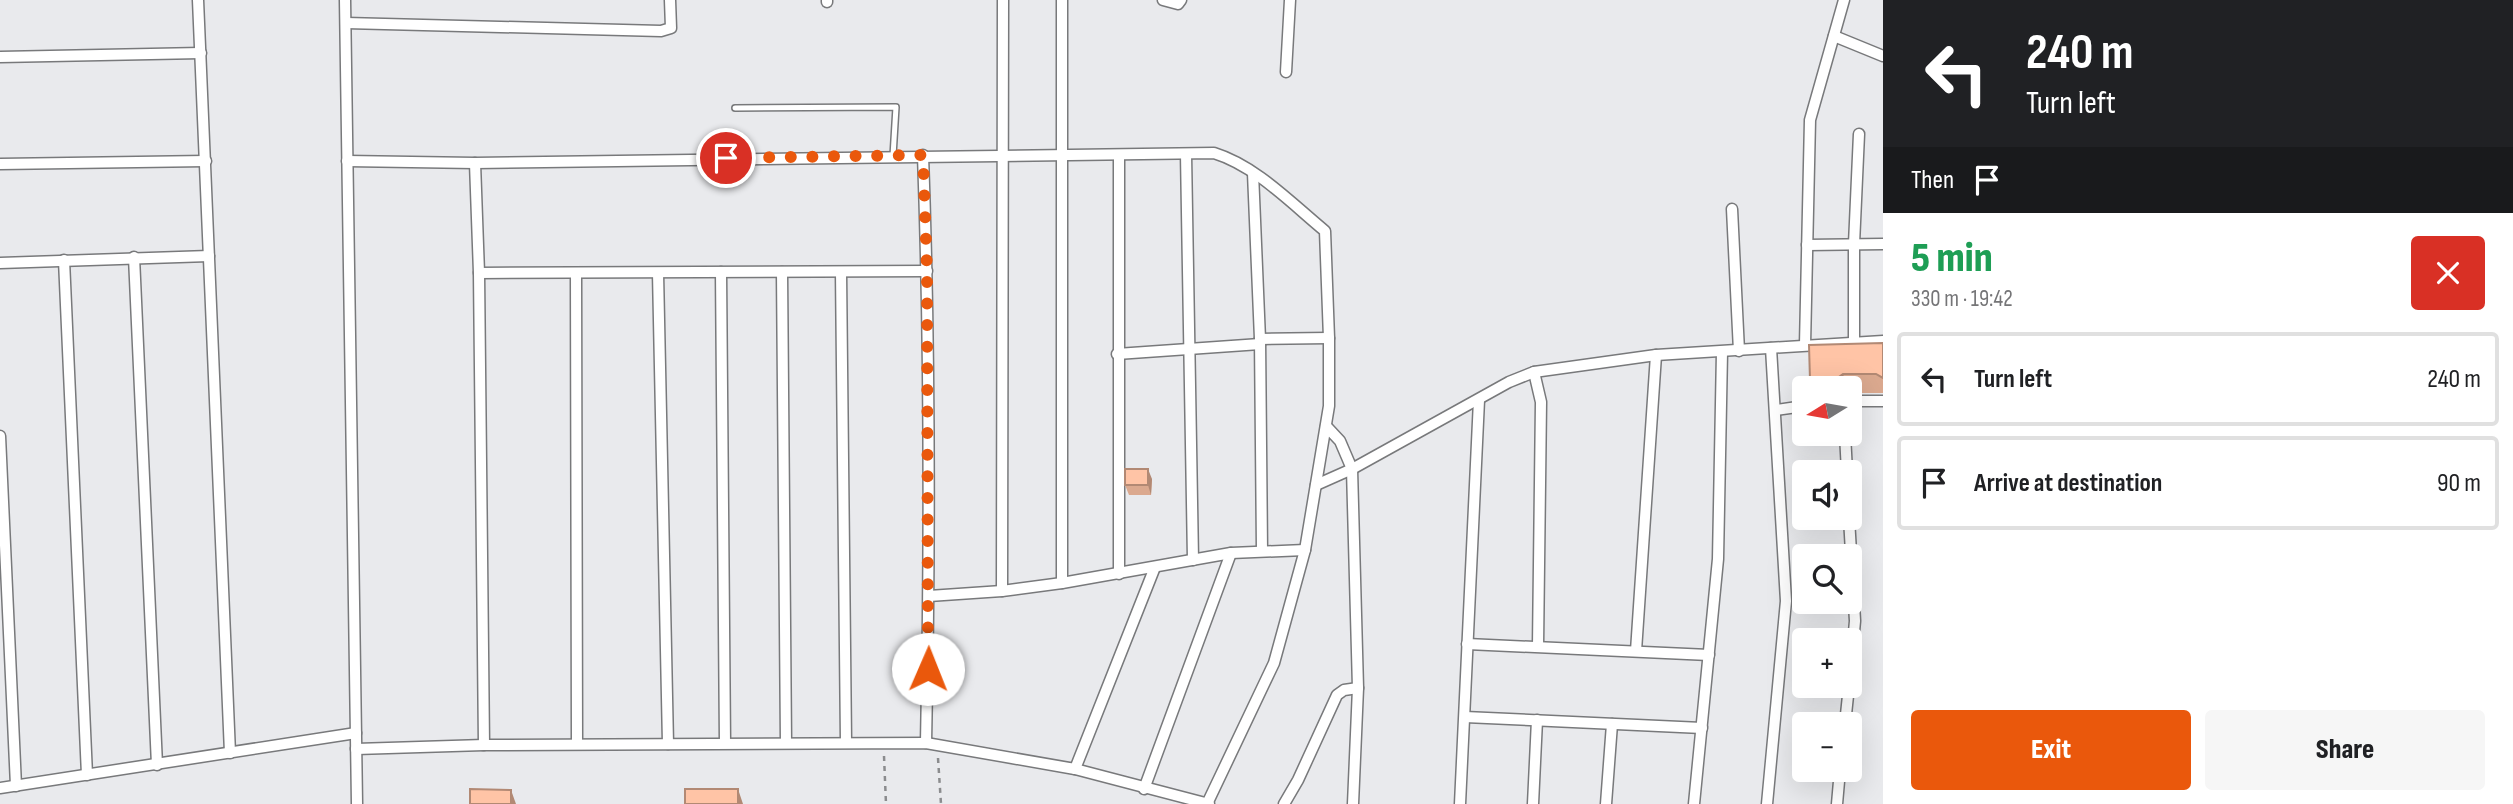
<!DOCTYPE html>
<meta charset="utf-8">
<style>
body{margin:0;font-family:"Sofia Sans Condensed",sans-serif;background:#f6f6f6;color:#202124;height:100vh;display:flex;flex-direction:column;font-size:26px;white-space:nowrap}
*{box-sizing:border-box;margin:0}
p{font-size:23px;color:#757577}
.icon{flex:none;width:38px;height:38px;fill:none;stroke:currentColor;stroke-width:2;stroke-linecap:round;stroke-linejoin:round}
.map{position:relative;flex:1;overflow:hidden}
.drawer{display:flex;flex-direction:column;background:#fff;width:630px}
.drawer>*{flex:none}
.banner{background:#202124;color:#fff;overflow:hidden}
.needle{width:46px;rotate:259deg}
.tools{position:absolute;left:1792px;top:376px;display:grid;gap:14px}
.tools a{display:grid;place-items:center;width:70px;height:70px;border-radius:7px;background:#fff;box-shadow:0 7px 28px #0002;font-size:35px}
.pin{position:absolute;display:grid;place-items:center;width:60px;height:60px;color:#fff;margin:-30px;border:4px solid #fff;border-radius:50%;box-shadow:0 2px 7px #0007}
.me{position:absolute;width:77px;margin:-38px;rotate:1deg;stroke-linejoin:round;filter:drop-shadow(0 0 5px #0008)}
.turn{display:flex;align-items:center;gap:24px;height:147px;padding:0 28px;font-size:32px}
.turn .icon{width:91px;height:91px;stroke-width:2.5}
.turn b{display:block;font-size:49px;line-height:60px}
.then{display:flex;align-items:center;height:66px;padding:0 28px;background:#0003;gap:14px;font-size:26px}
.round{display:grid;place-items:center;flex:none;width:74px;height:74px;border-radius:7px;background:#f6f6f6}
.summary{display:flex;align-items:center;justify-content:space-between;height:119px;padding:0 28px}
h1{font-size:42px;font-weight:800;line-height:52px;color:#1e9e55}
.action{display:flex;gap:14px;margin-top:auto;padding:14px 28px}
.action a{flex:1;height:80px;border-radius:7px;background:#ea580c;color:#fff;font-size:28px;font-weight:800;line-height:80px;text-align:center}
.action a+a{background:#f6f6f6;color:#202124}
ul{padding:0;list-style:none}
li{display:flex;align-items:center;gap:21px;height:94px;margin:0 14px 10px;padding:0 14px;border:4px solid #e0e0e0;border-radius:7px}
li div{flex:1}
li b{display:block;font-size:26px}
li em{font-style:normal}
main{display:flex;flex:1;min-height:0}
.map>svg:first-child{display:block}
</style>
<main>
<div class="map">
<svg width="1883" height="804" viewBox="0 0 1883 804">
<rect width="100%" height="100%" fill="#e9eaed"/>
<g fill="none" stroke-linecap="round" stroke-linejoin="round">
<!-- service casing -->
<g stroke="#78797b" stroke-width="8">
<polyline id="service" points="735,108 896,107 893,156"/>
</g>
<!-- minor casing -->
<g stroke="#78797b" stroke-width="13">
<g id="minor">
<polyline points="198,0 230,753"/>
<polyline points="345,0 357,804"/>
<polyline points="827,0 827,2"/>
<polyline points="1062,0 1062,583"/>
<polyline points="1163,0 1178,4 1181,0"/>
<polyline points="346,23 661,31 671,28 670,0"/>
<polyline points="1834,36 1883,56"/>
<polyline points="0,57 201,53"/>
<polyline points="1286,72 1290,0"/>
<polyline points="1186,154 1193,560"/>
<path d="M923 155C930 351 930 547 926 743"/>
<polyline points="1119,155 1119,574"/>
<path d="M347 161 475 163 1214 153C1256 166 1291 203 1325 231L1329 338V406L1305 550 1274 663 1207 804"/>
<polyline points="475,163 479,273 484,745"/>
<polyline points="0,164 206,161"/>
<polyline points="1253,173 1260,339 1262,551"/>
<polyline points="1732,209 1739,351"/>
<polyline points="1807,245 1883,244"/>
<polyline points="134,257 157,765"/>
<polyline points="64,260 87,775"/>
<polyline points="0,263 209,256"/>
<polyline points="721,272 725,743"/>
<polyline points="782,272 786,743"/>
<polyline points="841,272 846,742"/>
<polyline points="479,273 927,271"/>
<polyline points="576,273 577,744"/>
<polyline points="658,273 668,744"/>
<polyline points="1260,339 1329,338"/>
<polyline points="1854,342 1854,244 1859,134"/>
<polyline points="1805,345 1810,120 1844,0"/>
<polyline points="1117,354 1260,344"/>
<polyline points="1534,372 1541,402 1538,646"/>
<polyline points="1850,401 1883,401"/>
<polyline points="1776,410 1804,406"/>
<polyline points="1326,426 1340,441 1352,469 1358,688 1353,804"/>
<polyline points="1845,434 1847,472"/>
<polyline points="0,436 16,786"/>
<polyline points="1316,485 1352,469 1509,382 1534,372 1656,355 1883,341"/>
<polyline points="1849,518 1855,621 1850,675"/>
<polyline points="1002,591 1003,0"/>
<polyline points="929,596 1002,591 1062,583 1231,553 1305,550"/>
<polyline points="1467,644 1709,655"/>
<polyline points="1636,651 1656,355"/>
<polyline points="1465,717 1702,728"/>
<polyline points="1845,724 1849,686"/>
<polyline points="356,749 484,745 926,743 1075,769 1209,804"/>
<polyline points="1075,769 1155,567"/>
<polyline points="0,788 356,733"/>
<polyline points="1144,789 1231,553"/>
<polyline points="1284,804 1298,780 1337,695 1344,690 1358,688"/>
<polyline points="1460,804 1479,400"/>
<polyline points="1533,804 1537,720"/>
<polyline points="1606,804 1612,724"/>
<polyline points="1694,804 1718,559 1722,352"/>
<polyline points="1767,804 1786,601 1771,348"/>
<polyline points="1837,804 1840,770"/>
</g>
</g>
<!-- path -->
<g stroke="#8b8c8e" stroke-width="2.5" stroke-dasharray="5 5" stroke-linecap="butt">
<polyline points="884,756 886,804"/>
<polyline points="938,758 941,804"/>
</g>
<!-- service -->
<use href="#service" stroke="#fff" stroke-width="5"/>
<!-- minor -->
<use href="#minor" stroke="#fff" stroke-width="10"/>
</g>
<!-- wall -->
<g fill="#dba98f">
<polygon points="1883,343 1883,393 1850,393 1850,388 1814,388 1810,380"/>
<polygon points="1152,479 1151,495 1129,495 1125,485"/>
</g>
<!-- shaded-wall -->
<g fill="#b28974">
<polygon points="1843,374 1848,388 1839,388 1836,379"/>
<polygon points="1148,469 1152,479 1151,495 1148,485"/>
<polygon points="738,789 743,804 738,804"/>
<polygon points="511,790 516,804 511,804"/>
</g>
<!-- building -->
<g fill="#ffc4a6" stroke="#b28974" stroke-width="2">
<polygon points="1883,343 1883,378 1876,374 1843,374 1836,379 1810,380 1809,345"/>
<rect x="1125" y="469" width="23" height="16"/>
<polygon points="470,789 511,790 511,804 470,804"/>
<rect x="685" y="789" width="53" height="15"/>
</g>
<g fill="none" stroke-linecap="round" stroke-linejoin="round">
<!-- route -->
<polyline stroke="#ea580c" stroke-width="12" stroke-dasharray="0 21.6" points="726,158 923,155 927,271 928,669"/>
</g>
</svg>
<div class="tools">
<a><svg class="needle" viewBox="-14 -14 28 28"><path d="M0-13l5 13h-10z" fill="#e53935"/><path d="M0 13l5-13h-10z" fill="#757577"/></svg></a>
<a><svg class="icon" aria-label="sound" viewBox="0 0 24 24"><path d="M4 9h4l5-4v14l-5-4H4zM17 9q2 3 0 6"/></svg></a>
<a><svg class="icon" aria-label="search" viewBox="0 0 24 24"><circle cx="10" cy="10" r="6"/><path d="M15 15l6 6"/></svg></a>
<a>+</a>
<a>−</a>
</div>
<div class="pin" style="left:726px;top:158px;background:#d93025"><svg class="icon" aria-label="arrive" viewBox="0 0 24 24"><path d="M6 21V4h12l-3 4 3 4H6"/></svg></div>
<svg class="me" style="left:928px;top:669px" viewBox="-20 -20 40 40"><circle r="19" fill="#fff"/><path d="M0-13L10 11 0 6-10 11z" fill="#ea580c"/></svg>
</div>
<section class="drawer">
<div class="banner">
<div class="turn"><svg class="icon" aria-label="left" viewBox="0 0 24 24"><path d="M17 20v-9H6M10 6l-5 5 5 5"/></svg><div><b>240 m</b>Turn left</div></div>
<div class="then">Then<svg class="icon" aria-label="arrive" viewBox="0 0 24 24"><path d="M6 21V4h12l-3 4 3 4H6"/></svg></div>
</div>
<div class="summary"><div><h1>5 min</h1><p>330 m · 19:42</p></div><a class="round" style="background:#d93025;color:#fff"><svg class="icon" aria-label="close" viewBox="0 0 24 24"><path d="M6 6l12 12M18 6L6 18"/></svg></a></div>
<ul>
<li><svg class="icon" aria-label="left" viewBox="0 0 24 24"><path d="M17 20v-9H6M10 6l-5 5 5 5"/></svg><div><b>Turn left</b></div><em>240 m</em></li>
<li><svg class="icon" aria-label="arrive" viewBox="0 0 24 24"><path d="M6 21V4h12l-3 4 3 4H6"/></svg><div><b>Arrive at destination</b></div><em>90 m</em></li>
</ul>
<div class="action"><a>Exit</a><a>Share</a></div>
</section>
</main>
